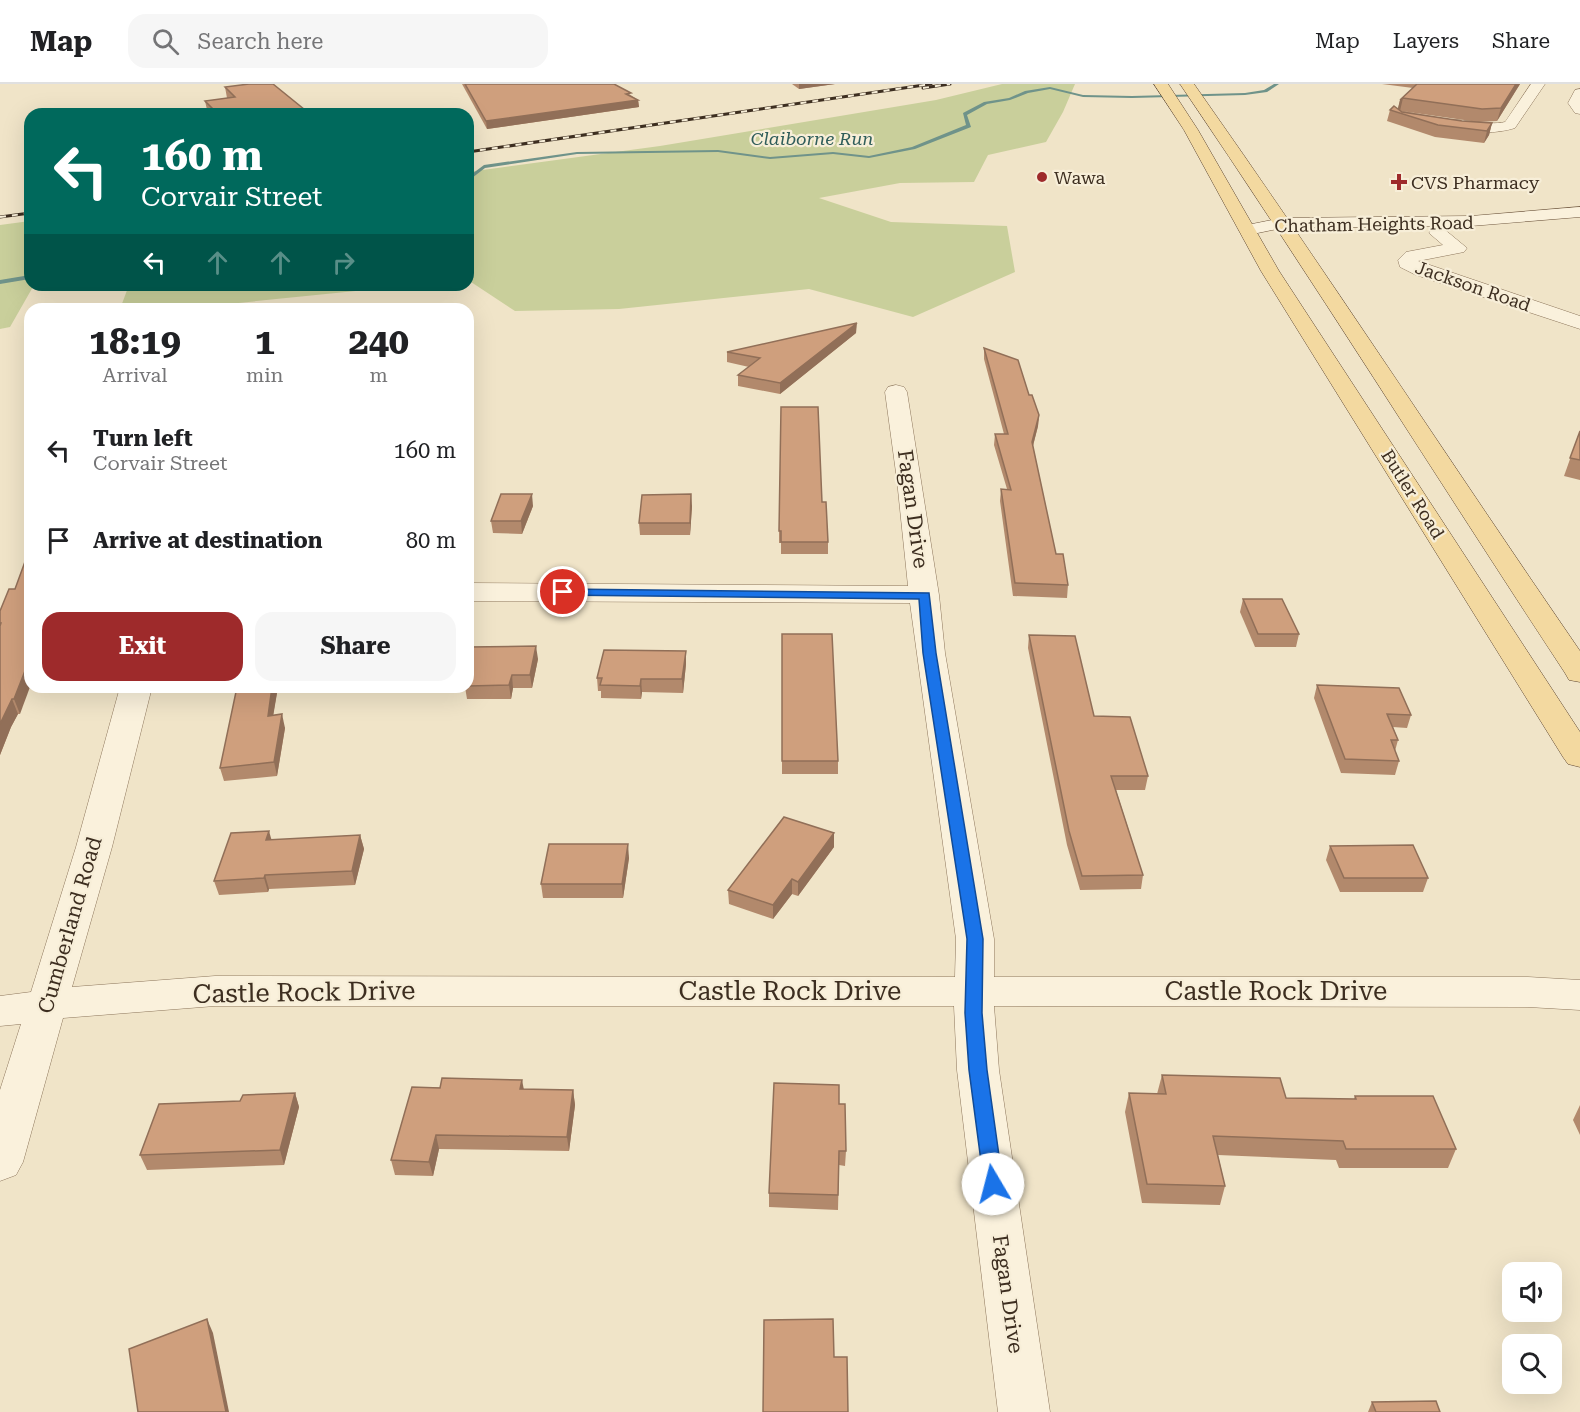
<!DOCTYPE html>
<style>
body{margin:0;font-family:"Roboto Serif",serif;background:#f6f6f6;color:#202124;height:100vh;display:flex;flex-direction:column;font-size:22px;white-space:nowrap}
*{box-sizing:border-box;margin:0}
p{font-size:20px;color:#757577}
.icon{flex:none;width:33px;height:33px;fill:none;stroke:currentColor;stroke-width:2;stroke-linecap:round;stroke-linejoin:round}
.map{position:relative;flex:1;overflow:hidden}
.details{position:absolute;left:24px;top:219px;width:450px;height:390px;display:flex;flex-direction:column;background:#fff;border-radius:18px;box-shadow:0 6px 24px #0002}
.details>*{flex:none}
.guide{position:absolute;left:24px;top:24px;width:450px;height:183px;border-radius:18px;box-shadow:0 6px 24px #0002;background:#00695c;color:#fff;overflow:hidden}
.tools{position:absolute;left:1502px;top:1178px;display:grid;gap:12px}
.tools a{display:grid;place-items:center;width:60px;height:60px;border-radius:12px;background:#fff;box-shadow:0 6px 24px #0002;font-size:30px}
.pin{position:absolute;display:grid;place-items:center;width:51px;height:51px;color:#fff;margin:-26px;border:3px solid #fff;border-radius:50%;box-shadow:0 2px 6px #0007}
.me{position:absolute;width:66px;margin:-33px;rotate:352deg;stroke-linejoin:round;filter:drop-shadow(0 0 4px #0008)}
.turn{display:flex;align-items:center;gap:21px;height:126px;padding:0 18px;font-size:27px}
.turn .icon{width:78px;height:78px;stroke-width:2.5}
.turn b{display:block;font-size:42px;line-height:51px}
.lanes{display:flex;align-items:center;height:57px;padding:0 18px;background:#0003;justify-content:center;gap:30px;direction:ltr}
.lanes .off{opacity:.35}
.eta{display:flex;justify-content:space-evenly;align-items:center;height:102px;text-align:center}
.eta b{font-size:36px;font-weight:700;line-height:42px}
.button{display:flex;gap:12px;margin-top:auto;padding:12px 18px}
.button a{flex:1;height:69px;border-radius:18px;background:#9e2a2b;color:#fff;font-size:24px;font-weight:700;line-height:69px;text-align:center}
.button a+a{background:#f6f6f6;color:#202124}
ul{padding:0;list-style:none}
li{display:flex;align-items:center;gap:18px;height:90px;padding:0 18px}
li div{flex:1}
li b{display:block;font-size:22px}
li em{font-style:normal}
header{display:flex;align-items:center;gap:36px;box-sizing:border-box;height:84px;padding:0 30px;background:#fff;border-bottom:2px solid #e0e0e0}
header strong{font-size:28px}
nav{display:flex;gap:33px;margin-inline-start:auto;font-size:21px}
.search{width:420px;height:54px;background:#f6f6f6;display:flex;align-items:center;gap:15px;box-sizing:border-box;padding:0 21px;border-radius:18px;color:#757577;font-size:22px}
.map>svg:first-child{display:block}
</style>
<header>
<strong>Map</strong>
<div class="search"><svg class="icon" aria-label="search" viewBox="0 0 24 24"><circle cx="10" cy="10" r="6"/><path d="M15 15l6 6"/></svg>Search here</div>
<nav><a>Map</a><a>Layers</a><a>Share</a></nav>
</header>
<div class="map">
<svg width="1580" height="1328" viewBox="0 0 1580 1328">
<rect width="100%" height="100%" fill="#f0e4c8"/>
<!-- green -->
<g fill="#c9cf9b">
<polygon points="1002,0 1075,0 1063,28 1046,58 988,71 974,98 900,99 819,114 891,138 1007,142 1015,188 913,233 809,205 619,225 515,227 468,196 468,88 660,62 936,16"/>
<polygon points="30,137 30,201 34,201 10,243 0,245 0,141"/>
<polygon points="129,201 415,201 179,225 120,225"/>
</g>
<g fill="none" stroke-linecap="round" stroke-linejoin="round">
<!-- stream -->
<g fill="#6f938a" fill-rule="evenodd">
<polygon points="1274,0 1279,0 1267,8 1245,11 1132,14 1083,13 1050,5 1028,9 1010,16 987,20 967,31 971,43 915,65 869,74 833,70 770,75 718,68 577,70 485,84 468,97 468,93 484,81 577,68 718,66 770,73 833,68 869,72 912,63 966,41 963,29 984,18 1009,14 1025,7 1050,3 1083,11 1132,12 1245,9 1264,6"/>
<polygon points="30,191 30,195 0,200 0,196"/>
</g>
<!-- street casing -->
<g stroke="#8d765c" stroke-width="1">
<g id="street">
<path d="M1531 0H1545L1515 44C1498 50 1452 52 1439 39 1447 30 1488 43 1505 38Z"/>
<polygon points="1580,5 1580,30 1575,29 1568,19 1575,6"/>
<polygon points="1438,144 1444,145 1467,164 1464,168 1418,177 1580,232 1580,245 1416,191 1400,183 1398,176 1406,168 1443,161 1429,149 1432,145"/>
<polygon points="896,301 904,303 907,308 939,511 945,569 994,855 994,893 1528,893 1580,896 1580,926 1528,923 994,922 999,986 1050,1328 998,1328 957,986 954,922 215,922 63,934 23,1078 16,1091 0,1097 0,1006 21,940 0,942 0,912 31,908 76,763 120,603 152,603 112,763 72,903 215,892 955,893 956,855 910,519 468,517 468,499 908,502 897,396 885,308 888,303"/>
</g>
</g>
<!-- secondary casing -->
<g stroke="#6f573f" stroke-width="1">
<polygon id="secondary" points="1580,123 1580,133 1471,142 1282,144 1248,151 1242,150 1239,146 1242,142 1282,134 1471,132"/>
</g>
<!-- primary casing -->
<g stroke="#5b4430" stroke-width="1">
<g id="primary">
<polygon points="1154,0 1168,0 1198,46 1279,187 1580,648 1580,683 1568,680 1563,673 1261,187 1184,46"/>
<path d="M1180 0H1194C1326 187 1450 378 1580 567V598L1569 596 1565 589C1436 393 1312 194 1180 0Z"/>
</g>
</g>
<!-- street -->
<use href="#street" fill="#faf1dc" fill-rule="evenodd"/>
<!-- secondary -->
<use href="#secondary" fill="#faf1dc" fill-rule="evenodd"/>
<!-- primary -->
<use href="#primary" fill="#f3d9a0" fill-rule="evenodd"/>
<!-- rail casing -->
<g stroke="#3d2e20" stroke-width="3">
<g id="rail">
<polyline points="923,4 950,0"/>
<polyline points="468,68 931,0"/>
<polyline points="0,133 30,129"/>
</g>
</g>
<!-- rail -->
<use href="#rail" stroke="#f7eed8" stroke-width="2" stroke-dasharray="6" stroke-linecap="butt"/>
</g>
<!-- wall -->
<g fill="#b2896c">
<polygon points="462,0 614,0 638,16 639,23 487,45"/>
<polygon points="792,0 835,0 799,5"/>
<polygon points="1382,0 1520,0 1497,37 1478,38 1401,27 1462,37 1492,39 1489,51 1484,59 1435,53 1387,37 1390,26 1398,25 1400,16 1413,4"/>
<polygon points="225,3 310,30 208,30 205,17 227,14"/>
<polygon points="856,249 780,310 738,302 738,291 749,283 727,278 727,268"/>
<polygon points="984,264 1029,311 1039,331 1038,342 1033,362 1056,470 1068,501 1067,514 1013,512 1000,417 1001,405 1007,405 994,361 995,350 1004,350 984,275"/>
<polygon points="1580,347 1580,396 1564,392"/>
<polygon points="822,418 828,458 828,470 781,470 781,459 779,459 779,447"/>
<polygon points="533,422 522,450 493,449 491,437"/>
<polygon points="692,422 690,451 640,451 639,439"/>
<polygon points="15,505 20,630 18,630 11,643 0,671 0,527"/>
<polygon points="1243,515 1299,550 1296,563 1255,563 1240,528"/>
<polygon points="782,550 838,677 838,690 782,690"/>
<polygon points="1029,551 1094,632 1148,692 1145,706 1116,706 1143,791 1141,805 1080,806 1067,761 1028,564"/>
<polygon points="468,563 538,575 532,604 513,604 511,615 467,615 465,603 434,604 468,603"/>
<polygon points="686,567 686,580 683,609 642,608 641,615 601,614 601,607 598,607 597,594"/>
<polygon points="1317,601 1411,631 1407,644 1393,643 1398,656 1395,667 1399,677 1395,691 1341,689 1314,614"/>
<polygon points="235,603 278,603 273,631 285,644 277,692 224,697 220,684 236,608"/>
<polygon points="834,749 834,763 798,812 792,810 773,835 729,820 728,806"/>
<polygon points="360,751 364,765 355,801 269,805 268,808 219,811 214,797 272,756"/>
<polygon points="1330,762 1428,794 1423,808 1340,808 1326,776"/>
<polygon points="629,774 623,814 543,814 541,800"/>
<polygon points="1162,991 1286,1014 1354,1015 1355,1012 1456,1065 1448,1084 1339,1084 1336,1076 1218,1071 1225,1102 1220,1121 1142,1119 1125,1028 1129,1009 1157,1010"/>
<polygon points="412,1003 573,1006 575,1021 569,1067 439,1065 433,1092 395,1091 391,1076"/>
<polygon points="295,1009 299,1023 284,1081 147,1086 140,1071 240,1017"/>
<polygon points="839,1020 846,1067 845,1082 839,1081 838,1126 769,1123 769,1109"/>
<polygon points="1580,1021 1580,1051 1573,1036"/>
<polygon points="1372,1318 1440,1328 1368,1328"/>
</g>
<!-- shaded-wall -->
<g fill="#916f58">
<polygon points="799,0 835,0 799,5"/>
<polygon points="1516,0 1520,0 1497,37 1501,24"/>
<polygon points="1403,14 1400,27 1397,28 1400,16"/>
<polygon points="638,16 639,23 487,45 486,37"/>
<polygon points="1492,39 1489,51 1484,59 1487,47"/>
<polygon points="857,239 856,249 780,310 780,299"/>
<polygon points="1039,331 1038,342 1031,369 1032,358"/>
<polygon points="532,410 533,422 522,450 521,437"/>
<polygon points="691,410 692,422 690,451 690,439"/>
<polygon points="536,562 538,575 532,604 530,591"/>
<polygon points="686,567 686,580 683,609 682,595"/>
<polygon points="30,574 30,603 20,630 14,615"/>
<polygon points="512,591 513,604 511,615 509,601"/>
<polygon points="641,595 642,608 641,615 640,602"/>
<polygon points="272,603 278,603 271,645 268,632"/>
<polygon points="12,615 18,630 11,643 0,671 0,640"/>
<polygon points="282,630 285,644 277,692 274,678"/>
<polygon points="269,747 273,761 266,756"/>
<polygon points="834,749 834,763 798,812 798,798"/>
<polygon points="360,751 364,765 355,801 352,787"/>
<polygon points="628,760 629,774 623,814 622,800"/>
<polygon points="265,791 269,805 268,808 264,794"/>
<polygon points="792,795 792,810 773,835 773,821"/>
<polygon points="522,996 525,1011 520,1005"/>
<polygon points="573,1006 575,1021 569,1067 567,1053"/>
<polygon points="295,1009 299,1023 284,1081 280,1066"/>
<polygon points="436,1051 439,1065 433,1092 429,1078"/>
<polygon points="207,1235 213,1249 229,1328 226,1328"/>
</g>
<!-- building -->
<g fill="#cf9f7d" stroke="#916f58" stroke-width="1.5">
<polygon points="249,0 273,0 310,30 215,30 218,30 205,17 235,13 225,3"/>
<polygon points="465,0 614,0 631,9 626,10 638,16 486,37"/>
<polygon points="1417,0 1516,0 1501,24 1482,25 1403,14 1400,16"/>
<polygon points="1394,22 1402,28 1462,37 1492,39 1487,47 1438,41 1390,26"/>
<polygon points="857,239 780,299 738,291 760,274 727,268"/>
<polygon points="984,264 1018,276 1029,311 1032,311 1039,331 1032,358 1056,470 1063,470 1068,501 1015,499 1001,405 1011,406 995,350 1008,350"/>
<polygon points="781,323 818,323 822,418 826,418 828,458 781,458 781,447 779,447"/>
<polygon points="1580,347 1580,376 1570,374"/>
<polygon points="501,410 532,410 521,437 491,437"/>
<polygon points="691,410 690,439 639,439 642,411"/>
<polygon points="30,464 30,574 14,615 12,615 0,640 0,542 1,539 0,539 0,527 9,505 15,505"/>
<polygon points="1243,515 1282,515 1299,550 1258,550"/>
<polygon points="782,550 832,550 838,677 782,677"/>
<polygon points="1029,551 1075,552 1094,632 1130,633 1148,692 1111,692 1143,791 1082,792 1069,747"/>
<polygon points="536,562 530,591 512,591 509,601 468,602 468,563"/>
<polygon points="604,566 686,567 682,595 641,595 640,602 600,601 602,594 597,594"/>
<polygon points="1317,601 1399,604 1411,631 1387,630 1398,656 1391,656 1399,677 1345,675"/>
<polygon points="237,603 272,603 268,632 282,630 274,678 220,684"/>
<polygon points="784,733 834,749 798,798 792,795 773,821 728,806"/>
<polygon points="269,747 266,756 360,751 352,787 265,791 264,794 214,797 231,749"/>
<polygon points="549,760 628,760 622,800 541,800"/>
<polygon points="1413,761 1428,794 1344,794 1330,762"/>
<polygon points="1162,991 1280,994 1286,1014 1356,1015 1355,1012 1433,1012 1456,1065 1346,1065 1343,1057 1213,1052 1225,1102 1147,1100 1129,1009 1166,1010"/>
<polygon points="442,994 522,996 520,1005 573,1006 567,1053 436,1051 429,1078 391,1076 412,1003 440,1004"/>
<polygon points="774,999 839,1001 839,1020 845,1020 846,1067 839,1067 838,1111 769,1109"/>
<polygon points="295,1009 280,1066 140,1071 159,1020 240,1017 243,1011"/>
<polygon points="207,1235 226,1328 138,1328 129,1265"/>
<polygon points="833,1235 834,1273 847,1273 848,1328 763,1328 764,1236"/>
<polygon points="1436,1317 1440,1328 1376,1328 1372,1318"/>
</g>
<!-- route -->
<polygon fill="#1a73e8" stroke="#114b97" stroke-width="1.5" points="563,505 929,509 936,569 983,855 982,929 987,986 1003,1100 1000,1106 993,1108 987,1106 984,1100 969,986 965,929 967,855 923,569 919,515 558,511 558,506"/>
<!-- markers -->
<g fill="#9e2a2b" stroke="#f7eed8" stroke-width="2">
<circle cx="1042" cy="93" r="6"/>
<path d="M1396 89h6v6h6v6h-6v6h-6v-6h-6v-6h6z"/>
</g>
<g text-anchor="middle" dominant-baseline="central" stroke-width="4.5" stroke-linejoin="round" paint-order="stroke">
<!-- far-water labels -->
<g font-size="18" font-style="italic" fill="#2f5d5a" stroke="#f7eed8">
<text x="812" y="54">Claiborne Run</text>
</g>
<!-- far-poi labels -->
<g font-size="18" fill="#3d2e20" stroke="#f7eed8" text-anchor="start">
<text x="1054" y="93">Wawa</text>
<text x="1411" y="98">CVS Pharmacy</text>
</g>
<!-- far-street labels -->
<g font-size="18" fill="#3d2e20" stroke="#f7eed8">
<text transform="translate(1374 140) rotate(-1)">Chatham Heights Road</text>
<text transform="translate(1473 202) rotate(19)">Jackson Road</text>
<text transform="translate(1413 410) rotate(58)">Butler Road</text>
</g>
<!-- street labels -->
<g font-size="21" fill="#3d2e20" stroke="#f7eed8">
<text transform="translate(913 425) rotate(82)">Fagan Drive</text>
<text transform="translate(70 841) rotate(-74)">Cumberland Road</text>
<text transform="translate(1008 1210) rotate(82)">Fagan Drive</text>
</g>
<!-- near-street labels -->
<g font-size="26" fill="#3d2e20" stroke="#f7eed8">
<text x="790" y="907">Castle Rock Drive</text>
<text x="1276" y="907">Castle Rock Drive</text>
<text transform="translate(304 908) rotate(-1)">Castle Rock Drive</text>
</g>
</g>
</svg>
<div class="tools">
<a><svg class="icon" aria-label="sound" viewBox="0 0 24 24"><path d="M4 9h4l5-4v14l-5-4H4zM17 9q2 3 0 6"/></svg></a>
<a><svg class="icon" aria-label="search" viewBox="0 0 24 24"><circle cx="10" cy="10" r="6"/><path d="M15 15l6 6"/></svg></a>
</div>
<div class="pin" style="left:563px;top:508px;background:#d93025"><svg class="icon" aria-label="arrive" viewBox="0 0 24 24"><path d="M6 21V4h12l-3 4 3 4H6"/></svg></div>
<svg class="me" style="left:993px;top:1100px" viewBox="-20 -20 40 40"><circle r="19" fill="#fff"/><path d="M0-13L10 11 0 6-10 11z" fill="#1a73e8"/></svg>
<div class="guide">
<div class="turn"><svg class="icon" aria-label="left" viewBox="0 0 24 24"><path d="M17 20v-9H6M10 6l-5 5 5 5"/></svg><div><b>160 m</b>Corvair Street</div></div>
<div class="lanes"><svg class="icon" aria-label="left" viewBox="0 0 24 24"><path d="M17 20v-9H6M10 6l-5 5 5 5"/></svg><svg class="icon off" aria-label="ahead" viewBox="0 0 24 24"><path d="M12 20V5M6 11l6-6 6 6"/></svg><svg class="icon off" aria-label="ahead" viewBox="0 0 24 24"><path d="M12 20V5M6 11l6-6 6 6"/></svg><svg class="icon off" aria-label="right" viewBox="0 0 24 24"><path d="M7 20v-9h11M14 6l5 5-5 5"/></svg></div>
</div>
<section class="details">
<div class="eta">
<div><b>18:19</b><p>Arrival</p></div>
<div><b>1</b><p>min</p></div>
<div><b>240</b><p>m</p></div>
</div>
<ul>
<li><svg class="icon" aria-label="left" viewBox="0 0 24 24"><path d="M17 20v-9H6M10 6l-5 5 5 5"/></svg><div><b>Turn left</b><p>Corvair Street</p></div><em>160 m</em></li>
<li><svg class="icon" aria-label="arrive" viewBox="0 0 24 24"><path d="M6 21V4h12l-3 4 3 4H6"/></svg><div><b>Arrive at destination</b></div><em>80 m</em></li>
</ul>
<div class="button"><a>Exit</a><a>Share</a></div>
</section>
</div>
